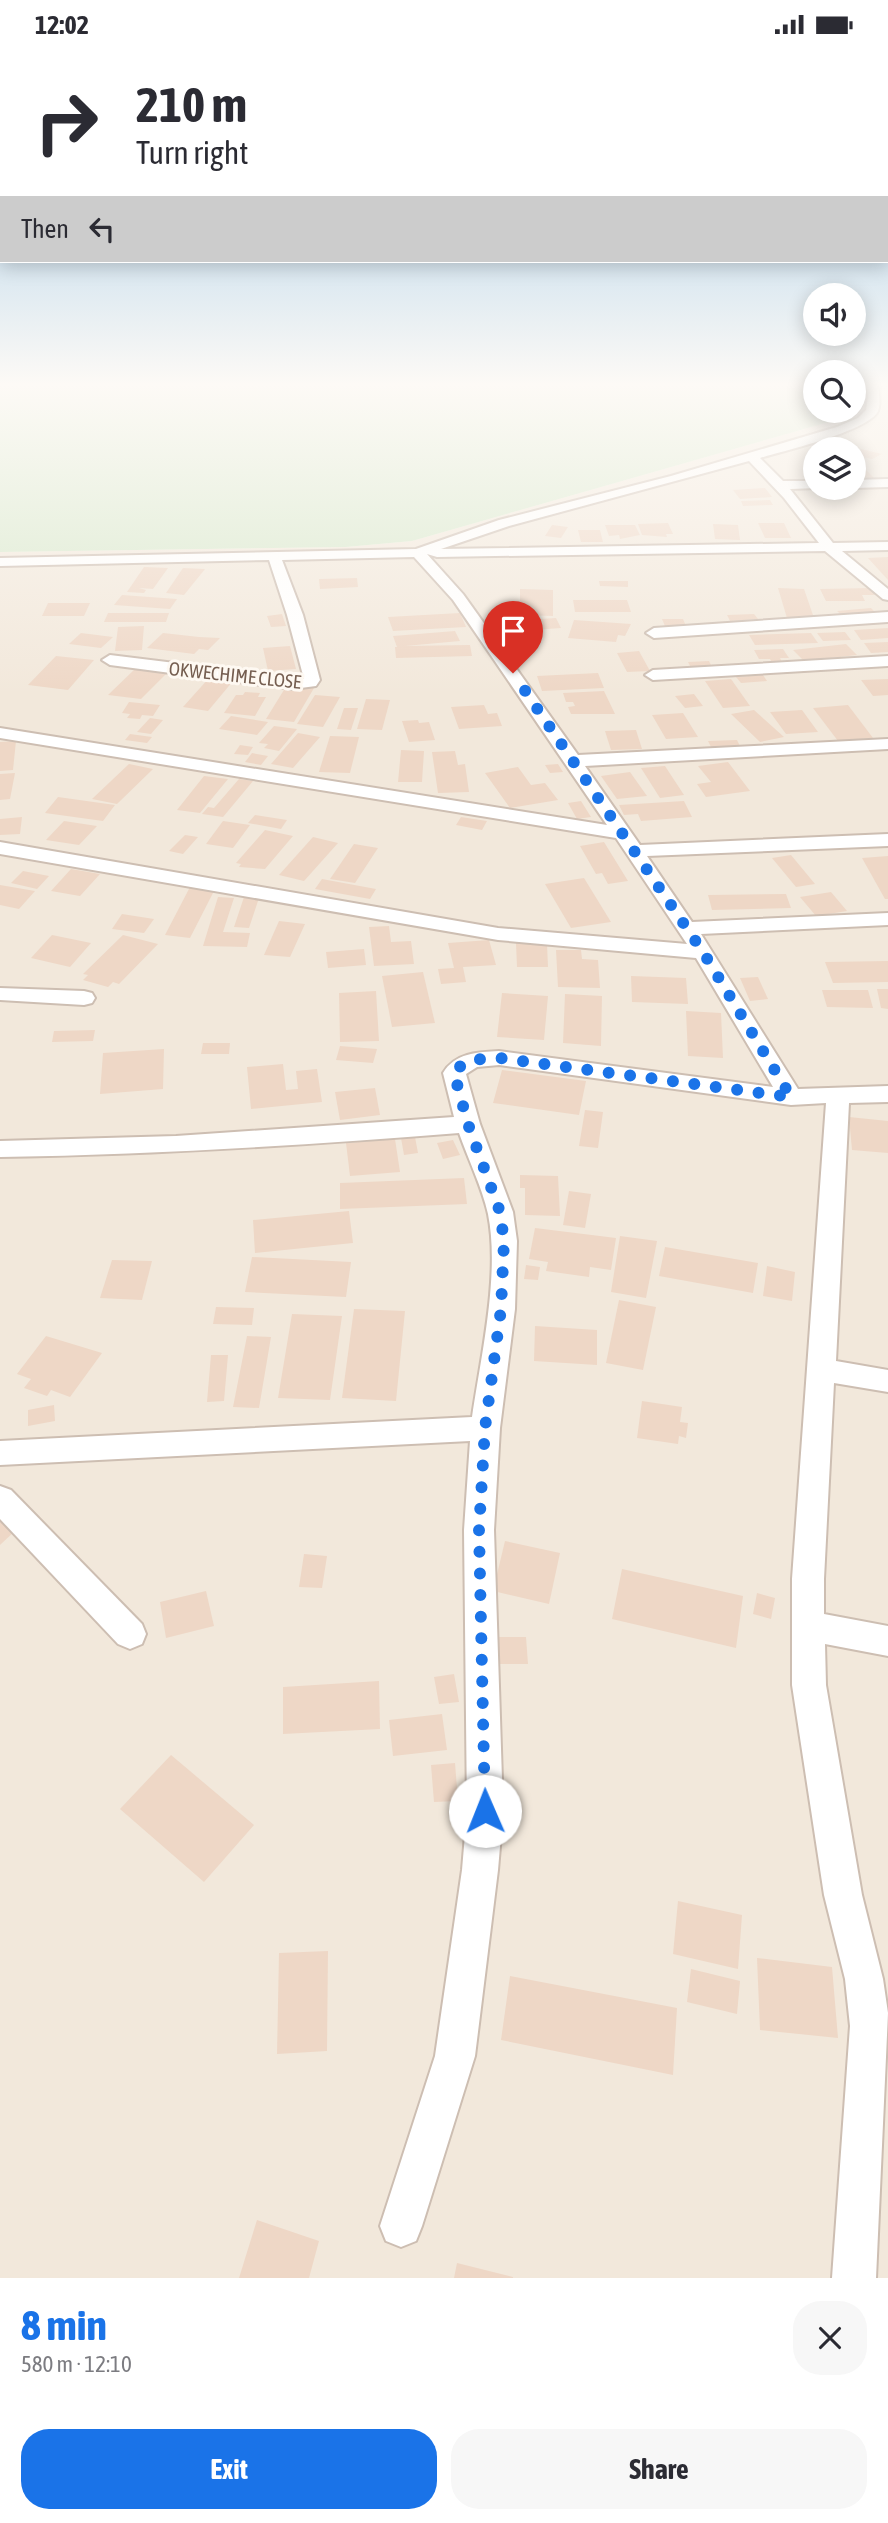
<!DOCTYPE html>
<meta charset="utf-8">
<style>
body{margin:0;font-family:"Asap Condensed",sans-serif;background:#f7f7f7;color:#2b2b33;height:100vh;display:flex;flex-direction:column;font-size:26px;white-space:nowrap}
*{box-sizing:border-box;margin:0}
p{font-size:23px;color:#7c7c81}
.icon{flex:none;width:38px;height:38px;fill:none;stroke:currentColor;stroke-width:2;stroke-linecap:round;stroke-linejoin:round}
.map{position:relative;height:2229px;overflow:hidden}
.details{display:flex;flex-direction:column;background:#fff;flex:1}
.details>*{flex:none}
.guide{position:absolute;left:0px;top:0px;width:889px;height:214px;box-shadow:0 4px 18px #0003;background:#fff;color:#2b2b33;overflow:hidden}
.controls{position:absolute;left:803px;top:234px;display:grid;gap:14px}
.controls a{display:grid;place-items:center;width:63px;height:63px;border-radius:50%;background:#fff;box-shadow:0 4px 18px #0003;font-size:35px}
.pin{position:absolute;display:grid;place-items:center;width:60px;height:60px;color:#fff;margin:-72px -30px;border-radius:50% 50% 50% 0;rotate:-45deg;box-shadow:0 0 7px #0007}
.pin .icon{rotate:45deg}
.me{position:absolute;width:77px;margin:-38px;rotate:359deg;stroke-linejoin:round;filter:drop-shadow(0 0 5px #0008)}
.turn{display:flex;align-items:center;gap:24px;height:147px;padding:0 21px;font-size:32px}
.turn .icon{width:91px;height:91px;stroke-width:2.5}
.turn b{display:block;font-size:49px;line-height:60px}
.then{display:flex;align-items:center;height:66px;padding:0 21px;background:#0003;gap:14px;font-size:26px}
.round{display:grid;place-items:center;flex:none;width:74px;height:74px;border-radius:28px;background:#f7f7f7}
.head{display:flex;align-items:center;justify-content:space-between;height:119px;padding:0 21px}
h1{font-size:42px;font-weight:700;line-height:52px;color:#1a73e8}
.button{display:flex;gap:14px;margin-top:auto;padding:14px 21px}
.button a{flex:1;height:80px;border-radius:28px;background:#1a73e8;color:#fff;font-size:28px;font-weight:700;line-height:80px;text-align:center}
.button a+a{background:#f7f7f7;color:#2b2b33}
.status{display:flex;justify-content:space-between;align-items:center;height:49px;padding:0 35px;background:#fff;direction:ltr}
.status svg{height:19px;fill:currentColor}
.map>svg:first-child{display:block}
</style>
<div class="status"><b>12:02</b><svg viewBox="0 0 49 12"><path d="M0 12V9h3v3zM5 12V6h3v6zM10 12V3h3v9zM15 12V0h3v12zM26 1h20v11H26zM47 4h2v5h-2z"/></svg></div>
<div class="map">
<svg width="888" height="2229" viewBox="0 0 888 2229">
<rect width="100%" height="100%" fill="#fbf5ec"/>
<!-- residential -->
<path fill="#f2e8db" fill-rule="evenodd" d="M860 334H888V2229H0V503L346 498 412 492 843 369 857 363ZM816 401H854V439H816Z"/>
<!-- green -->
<polygon fill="#d6e8cb" points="0,334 815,334 816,362 854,362 854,334 859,334 860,355 857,363 843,369 412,492 346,498 0,503"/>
<!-- building -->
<g fill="#eed7c6">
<polygon points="861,400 882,405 872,410 854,406"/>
<polygon points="854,419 864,419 876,431 854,431"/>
<polygon points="765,439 772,448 740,450 733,441"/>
<polygon points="770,451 773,456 743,457 741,452"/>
<polygon points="668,474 673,485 666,485 667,488 642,486 638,475"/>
<polygon points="758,474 784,474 791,489 765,489"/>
<polygon points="713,475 738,476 740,491 715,490"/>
<polygon points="552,476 568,478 561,489 545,487"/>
<polygon points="605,476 635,476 640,486 620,490 619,486 609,487"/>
<polygon points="578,481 600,481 603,493 581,493"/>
<polygon points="888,508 888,531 868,509"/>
<polygon points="144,518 168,519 153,540 139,539 146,541 144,544 127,543"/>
<polygon points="183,519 205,520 184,546 166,544"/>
<polygon points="357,529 358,538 320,540 319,530"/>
<polygon points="599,532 628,532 628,538 600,537"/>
<polygon points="778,539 804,540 814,569 787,569"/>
<polygon points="871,539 875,546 862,546 865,552 826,552 820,540"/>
<polygon points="520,540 553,541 553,567 520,566"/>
<polygon points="122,546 177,550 170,560 114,556"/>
<polygon points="573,551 627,551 631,563 575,563"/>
<polygon points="48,554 90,554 84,567 42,567"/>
<polygon points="871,559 877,565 843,567 837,562"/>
<polygon points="108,564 169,564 166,573 104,573"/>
<polygon points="460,564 466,578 393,582 388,568"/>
<polygon points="282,565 286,577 271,578 267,567"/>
<polygon points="754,565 758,570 730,572 727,566"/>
<polygon points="556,569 561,579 519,582 517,576 526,575 524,571"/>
<polygon points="662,570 683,570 686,577 665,577"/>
<polygon points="574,571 631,575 625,587 618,586 616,593 568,589"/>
<polygon points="144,577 142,601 115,602 118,578"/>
<polygon points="888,579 888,589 861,591 854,581"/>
<polygon points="455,582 460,592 405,597 470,596 472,607 396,609 395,598 397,598 393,587"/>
<polygon points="845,583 851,591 823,592 817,584"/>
<polygon points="81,584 113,588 101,599 69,595"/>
<polygon points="163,584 199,588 220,589 208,601 199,600 194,605 147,599"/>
<polygon points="811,584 818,594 755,596 749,586"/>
<polygon points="888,593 888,603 871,604 864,594"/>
<polygon points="846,595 857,606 804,612 793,601"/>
<polygon points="290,597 296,620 268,622 263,599"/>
<polygon points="783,600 789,609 780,609 782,613 772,614 770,610 759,610 754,601"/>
<polygon points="639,602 650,622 627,623 617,604"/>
<polygon points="56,607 94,611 68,641 28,636"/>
<polygon points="709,612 712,618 691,619 688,613"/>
<polygon points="136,619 168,623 141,650 108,646"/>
<polygon points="598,624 604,639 542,642 537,627"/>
<polygon points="763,626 767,632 741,634 736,628"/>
<polygon points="209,629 233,632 208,662 183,658"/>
<polygon points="731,630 750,657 723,659 705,632"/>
<polygon points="888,630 888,646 873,647 861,631"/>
<polygon points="287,636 314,639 294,673 266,670"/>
<polygon points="604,642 615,665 571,665 568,658 575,657 573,653 566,653 563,644"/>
<polygon points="245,643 260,644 258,648 266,648 255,667 224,664 236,646 243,646"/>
<polygon points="694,645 703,657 685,659 675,647"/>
<polygon points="315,646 340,648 323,678 297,675"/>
<polygon points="366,650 390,651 382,681 357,680"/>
<polygon points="129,653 160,656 153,667 142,666 140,670 127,669 130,665 122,664"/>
<polygon points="484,656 488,665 497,664 502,677 459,680 451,658"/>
<polygon points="848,656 873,689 838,692 813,659"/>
<polygon points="344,659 358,659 351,681 337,680"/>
<polygon points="754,661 784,688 760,693 731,665"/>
<polygon points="802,661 818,683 786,685 770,663"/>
<polygon points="683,664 698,688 666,690 652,666"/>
<polygon points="231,667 268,673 257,686 219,680"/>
<polygon points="150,669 163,671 151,685 137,683"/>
<polygon points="418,671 419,674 429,673 435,691 409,693 402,672"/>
<polygon points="274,677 297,680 279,702 264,699 268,695 259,694"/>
<polygon points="636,681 642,700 611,701 605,682"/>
<polygon points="298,684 320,688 293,719 271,715"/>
<polygon points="130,685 152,688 147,694 125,691"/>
<polygon points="330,687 359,688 350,724 319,723"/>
<polygon points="737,691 741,699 712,700 708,692"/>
<polygon points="16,692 13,721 0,722 0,693"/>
<polygon points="240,696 253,698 248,706 234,705"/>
<polygon points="401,701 424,702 422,733 398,733"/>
<polygon points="455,702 458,716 465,715 469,743 438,744 432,703"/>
<polygon points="252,704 268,707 261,716 245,713"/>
<polygon points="728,713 750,742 706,748 697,735 711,733 698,717"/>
<polygon points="129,715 153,720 117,755 92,750"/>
<polygon points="558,715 563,723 550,724 545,716"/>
<polygon points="665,717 684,746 660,749 641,719"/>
<polygon points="518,718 531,736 545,734 558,751 510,759 485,724"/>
<polygon points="630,723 647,747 617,750 601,727"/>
<polygon points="15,724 10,750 0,751 0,725"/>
<polygon points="204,727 228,730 200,764 177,761"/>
<polygon points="239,730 253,732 223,768 202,765 208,758 214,759"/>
<polygon points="58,748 115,756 103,772 45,764"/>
<polygon points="581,752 591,768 577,770 568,754"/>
<polygon points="684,752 692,768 641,772 638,765 624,766 619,756"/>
<polygon points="255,766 287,771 281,780 248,774"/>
<polygon points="22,768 20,785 0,786 0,770"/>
<polygon points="461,768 487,772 482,781 456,776"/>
<polygon points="64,772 97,777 79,796 46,791"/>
<polygon points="223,772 250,776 233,799 206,795"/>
<polygon points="265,781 293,787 265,820 239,818 241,815 236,814"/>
<polygon points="185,786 198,788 183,805 169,802"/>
<polygon points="313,788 338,794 304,832 279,826"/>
<polygon points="604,793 628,832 608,835 602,824 596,825 580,797"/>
<polygon points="354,795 378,799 355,834 330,830"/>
<polygon points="791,806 815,835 796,838 772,809"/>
<polygon points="888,807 888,850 885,850 862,809"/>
<polygon points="71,820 100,825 80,847 51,842"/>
<polygon points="23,822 49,827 37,840 11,834"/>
<polygon points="584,829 611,873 571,879 545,835"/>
<polygon points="322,830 376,840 370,850 315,840"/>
<polygon points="0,836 35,842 19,860 0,856"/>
<polygon points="190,838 215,840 190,889 165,886"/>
<polygon points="831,843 847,862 816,867 800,848"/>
<polygon points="786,845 791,859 712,861 708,846"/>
<polygon points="218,848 234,849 223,883 250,884 247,898 203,897"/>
<polygon points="244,848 259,849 249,879 234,878"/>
<polygon points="122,865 154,870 144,884 112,880"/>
<polygon points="279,872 305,875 290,908 264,906"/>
<polygon points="389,877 391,893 411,892 414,915 374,917 369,878"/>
<polygon points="52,886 91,894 70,918 31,909"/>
<polygon points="123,886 158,895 119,935 113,933 108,938 83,931 88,926 83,925"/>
<polygon points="489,891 496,916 463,918 466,933 441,935 438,920 454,919 448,894"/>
<polygon points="516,894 547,895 548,918 517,918"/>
<polygon points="364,900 366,916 328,919 326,903"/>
<polygon points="556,901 581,901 582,910 598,911 600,939 558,938"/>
<polygon points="888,912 888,933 833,934 825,913"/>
<polygon points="423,923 435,974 392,978 382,927"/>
<polygon points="631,927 686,929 688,955 632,953"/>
<polygon points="758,928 768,950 750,952 740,929"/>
<polygon points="877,940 888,940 888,960 881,959"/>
<polygon points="822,941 868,941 873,959 827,958"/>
<polygon points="376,942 379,992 340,993 339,944"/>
<polygon points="502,944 548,947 544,991 497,988"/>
<polygon points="565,945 602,947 601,997 563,994"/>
<polygon points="686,962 721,964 723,1009 688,1007"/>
<polygon points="95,981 93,992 52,993 54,982"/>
<polygon points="203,994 230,994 229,1005 201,1005"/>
<polygon points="340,997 377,1000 373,1014 336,1011"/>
<polygon points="164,1000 163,1040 100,1045 103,1004"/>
<polygon points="283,1015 286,1041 298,1040 296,1022 317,1020 322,1053 251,1060 247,1018"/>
<polygon points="502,1021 586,1032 579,1066 493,1054"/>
<polygon points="375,1039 380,1066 340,1071 335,1043"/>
<polygon points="585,1061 603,1063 598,1099 579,1097"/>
<polygon points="849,1068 888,1072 888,1104 852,1101"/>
<polygon points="415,1088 418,1104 404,1106 401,1089"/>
<polygon points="395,1090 400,1123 350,1127 346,1094"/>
<polygon points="453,1091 460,1106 443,1110 437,1094"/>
<polygon points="520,1126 558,1127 560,1167 525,1166 525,1139 520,1139"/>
<polygon points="464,1129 467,1155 340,1160 340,1134"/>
<polygon points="569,1142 591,1145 585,1179 563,1176"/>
<polygon points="349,1162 353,1194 255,1204 253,1171"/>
<polygon points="535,1179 616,1189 611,1221 590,1218 589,1228 546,1222 548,1213 529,1210"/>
<polygon points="620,1187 657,1192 646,1249 611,1243"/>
<polygon points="665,1198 758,1214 753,1244 659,1227"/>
<polygon points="252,1208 351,1213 346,1248 245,1243"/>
<polygon points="112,1211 152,1212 142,1251 100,1249"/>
<polygon points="526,1216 540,1218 538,1231 524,1230"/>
<polygon points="767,1217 795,1223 792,1252 763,1247"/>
<polygon points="619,1251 656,1258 643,1321 606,1314"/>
<polygon points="216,1258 254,1259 252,1276 213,1275"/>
<polygon points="354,1260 405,1262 396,1352 342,1349"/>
<polygon points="292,1265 342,1267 330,1351 278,1349"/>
<polygon points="535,1277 597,1281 597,1316 534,1312"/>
<polygon points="46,1287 102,1304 70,1348 51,1341 47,1347 24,1339 31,1330 17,1325"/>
<polygon points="247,1287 271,1288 259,1359 233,1358"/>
<polygon points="211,1306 228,1306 224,1352 207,1353"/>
<polygon points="642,1352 682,1358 680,1373 688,1374 686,1389 679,1387 678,1395 637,1389"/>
<polygon points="54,1356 55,1372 28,1377 28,1361"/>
<polygon points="0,1469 16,1481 0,1496"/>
<polygon points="505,1492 560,1504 549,1555 493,1542"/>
<polygon points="304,1505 327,1507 322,1539 299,1538"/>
<polygon points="622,1520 743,1547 736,1599 612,1570"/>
<polygon points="206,1542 214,1577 166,1589 160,1553"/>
<polygon points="757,1544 775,1549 771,1570 753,1565"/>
<polygon points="494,1588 526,1588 528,1615 495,1615"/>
<polygon points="454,1625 459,1653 439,1655 434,1628"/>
<polygon points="379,1632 380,1680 283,1685 283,1638"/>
<polygon points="442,1665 447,1701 393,1707 389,1671"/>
<polygon points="171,1706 254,1776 204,1833 120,1760"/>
<polygon points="455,1714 458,1752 434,1753 431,1716"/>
<polygon points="678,1852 742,1866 738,1920 673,1905"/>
<polygon points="328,1902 327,2002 277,2005 279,1904"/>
<polygon points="757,1909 832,1918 838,1989 760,1981"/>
<polygon points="691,1920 740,1932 737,1965 687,1953"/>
<polygon points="510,1927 677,1959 673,2026 501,1991"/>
<polygon points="257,2171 319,2192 309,2229 239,2229"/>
<polygon points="457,2214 513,2228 513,2229 454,2229"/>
</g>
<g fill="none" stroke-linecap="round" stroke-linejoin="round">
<!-- street casing -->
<g stroke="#cdbeb2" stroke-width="4">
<g id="street">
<path d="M866 334H877C879 343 881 353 878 362 869 382 783 402 760 409L783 432H816V439H818L790 440 833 494 888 493V501L842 502 888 540V551L883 550 825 502 437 508 427 505 463 545 578 706 888 690V700L585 717 640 796 888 785V797L647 807 692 873 888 864V876L701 885 798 1040 888 1037V1053L849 1054 836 1312 888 1321V1343L834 1334 824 1530V1565L888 1577V1607L825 1595 826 1636 862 1846 883 1930 888 1964 876 2229H832L850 1977 845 1930 824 1846 792 1636V1530L826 1054 791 1056 499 1016 477 1018 466 1025 480 1075 513 1163 517 1192 515 1260 500 1379 494 1481 503 1762 498 1821 475 2007 422 2177 416 2192 401 2198 386 2192 380 2177 435 2007 462 1821 467 1762 464 1481 470 1392 0 1416V1392L472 1368C481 1307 500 1225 488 1165 482 1138 468 1110 459 1084 306 1096 153 1106 0 1108V1092L176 1087 454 1068 443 1024C455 1004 477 1003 499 1002L773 1038 696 909 498 891 0 805V793L498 879 687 895 616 789 0 689V679L607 776 453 551 414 508 282 511 303 566 320 631 316 637 293 640 110 616 102 611 110 606 304 630 287 566 269 511 0 517V509L416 500 499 471 671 427 837 378 858 369 866 361 868 347ZM749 412 784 449 819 494 441 500 509 477Z"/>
<polygon points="888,430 888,438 854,439 854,431"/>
<polygon points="888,563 888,573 654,589 646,584 654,579"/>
<polygon points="888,607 888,617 653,631 645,626 653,621"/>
<polygon points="0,939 84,942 92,944 95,949 92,954 84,956 0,951"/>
<polygon points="0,1437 11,1441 142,1575 146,1585 142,1595 130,1600 118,1595 0,1470"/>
</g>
</g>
<!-- street -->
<use href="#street" fill="#fff" fill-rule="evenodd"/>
</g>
<!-- sky -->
<linearGradient id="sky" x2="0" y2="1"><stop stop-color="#98c5e6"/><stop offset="0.52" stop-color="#fdfaf6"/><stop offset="1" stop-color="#fdfaf6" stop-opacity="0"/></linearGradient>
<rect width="888" height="646" fill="url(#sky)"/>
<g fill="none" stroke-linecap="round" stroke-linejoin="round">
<!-- route -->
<path stroke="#1a73e8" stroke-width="12" stroke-dasharray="0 21.6" d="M485 1762 479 1481 485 1379 501 1260 504 1192 500 1163 468 1075 454 1024C465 1009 481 1010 499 1009L791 1048 703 903 513 624"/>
</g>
<g text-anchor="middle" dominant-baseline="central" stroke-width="6" stroke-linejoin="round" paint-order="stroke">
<!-- far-street labels -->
<g font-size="19" fill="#755e50" stroke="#fef9f2">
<text transform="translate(235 626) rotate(6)">OKWECHIME CLOSE</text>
</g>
</g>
</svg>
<div class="controls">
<a><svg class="icon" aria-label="sound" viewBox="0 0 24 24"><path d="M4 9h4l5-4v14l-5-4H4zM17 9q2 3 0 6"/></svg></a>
<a><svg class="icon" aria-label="search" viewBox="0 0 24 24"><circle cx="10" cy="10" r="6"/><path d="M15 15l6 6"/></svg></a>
<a><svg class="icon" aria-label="layers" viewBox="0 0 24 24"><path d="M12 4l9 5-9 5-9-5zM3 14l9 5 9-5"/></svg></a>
</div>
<div class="pin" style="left:513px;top:624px;background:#d93025"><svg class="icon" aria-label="arrive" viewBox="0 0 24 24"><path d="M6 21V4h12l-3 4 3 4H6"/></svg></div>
<svg class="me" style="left:485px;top:1762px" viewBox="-20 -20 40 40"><circle r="19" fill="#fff"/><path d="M0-13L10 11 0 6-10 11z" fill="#1a73e8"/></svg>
<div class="guide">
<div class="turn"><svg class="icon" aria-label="right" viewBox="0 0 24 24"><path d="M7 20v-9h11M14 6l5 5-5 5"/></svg><div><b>210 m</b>Turn right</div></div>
<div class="then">Then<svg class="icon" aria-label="left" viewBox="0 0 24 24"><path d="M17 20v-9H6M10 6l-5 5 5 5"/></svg></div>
</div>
</div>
<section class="details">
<div class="head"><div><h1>8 min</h1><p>580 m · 12:10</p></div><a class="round"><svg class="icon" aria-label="close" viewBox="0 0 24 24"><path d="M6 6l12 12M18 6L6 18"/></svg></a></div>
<div class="button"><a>Exit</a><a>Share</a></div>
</section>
